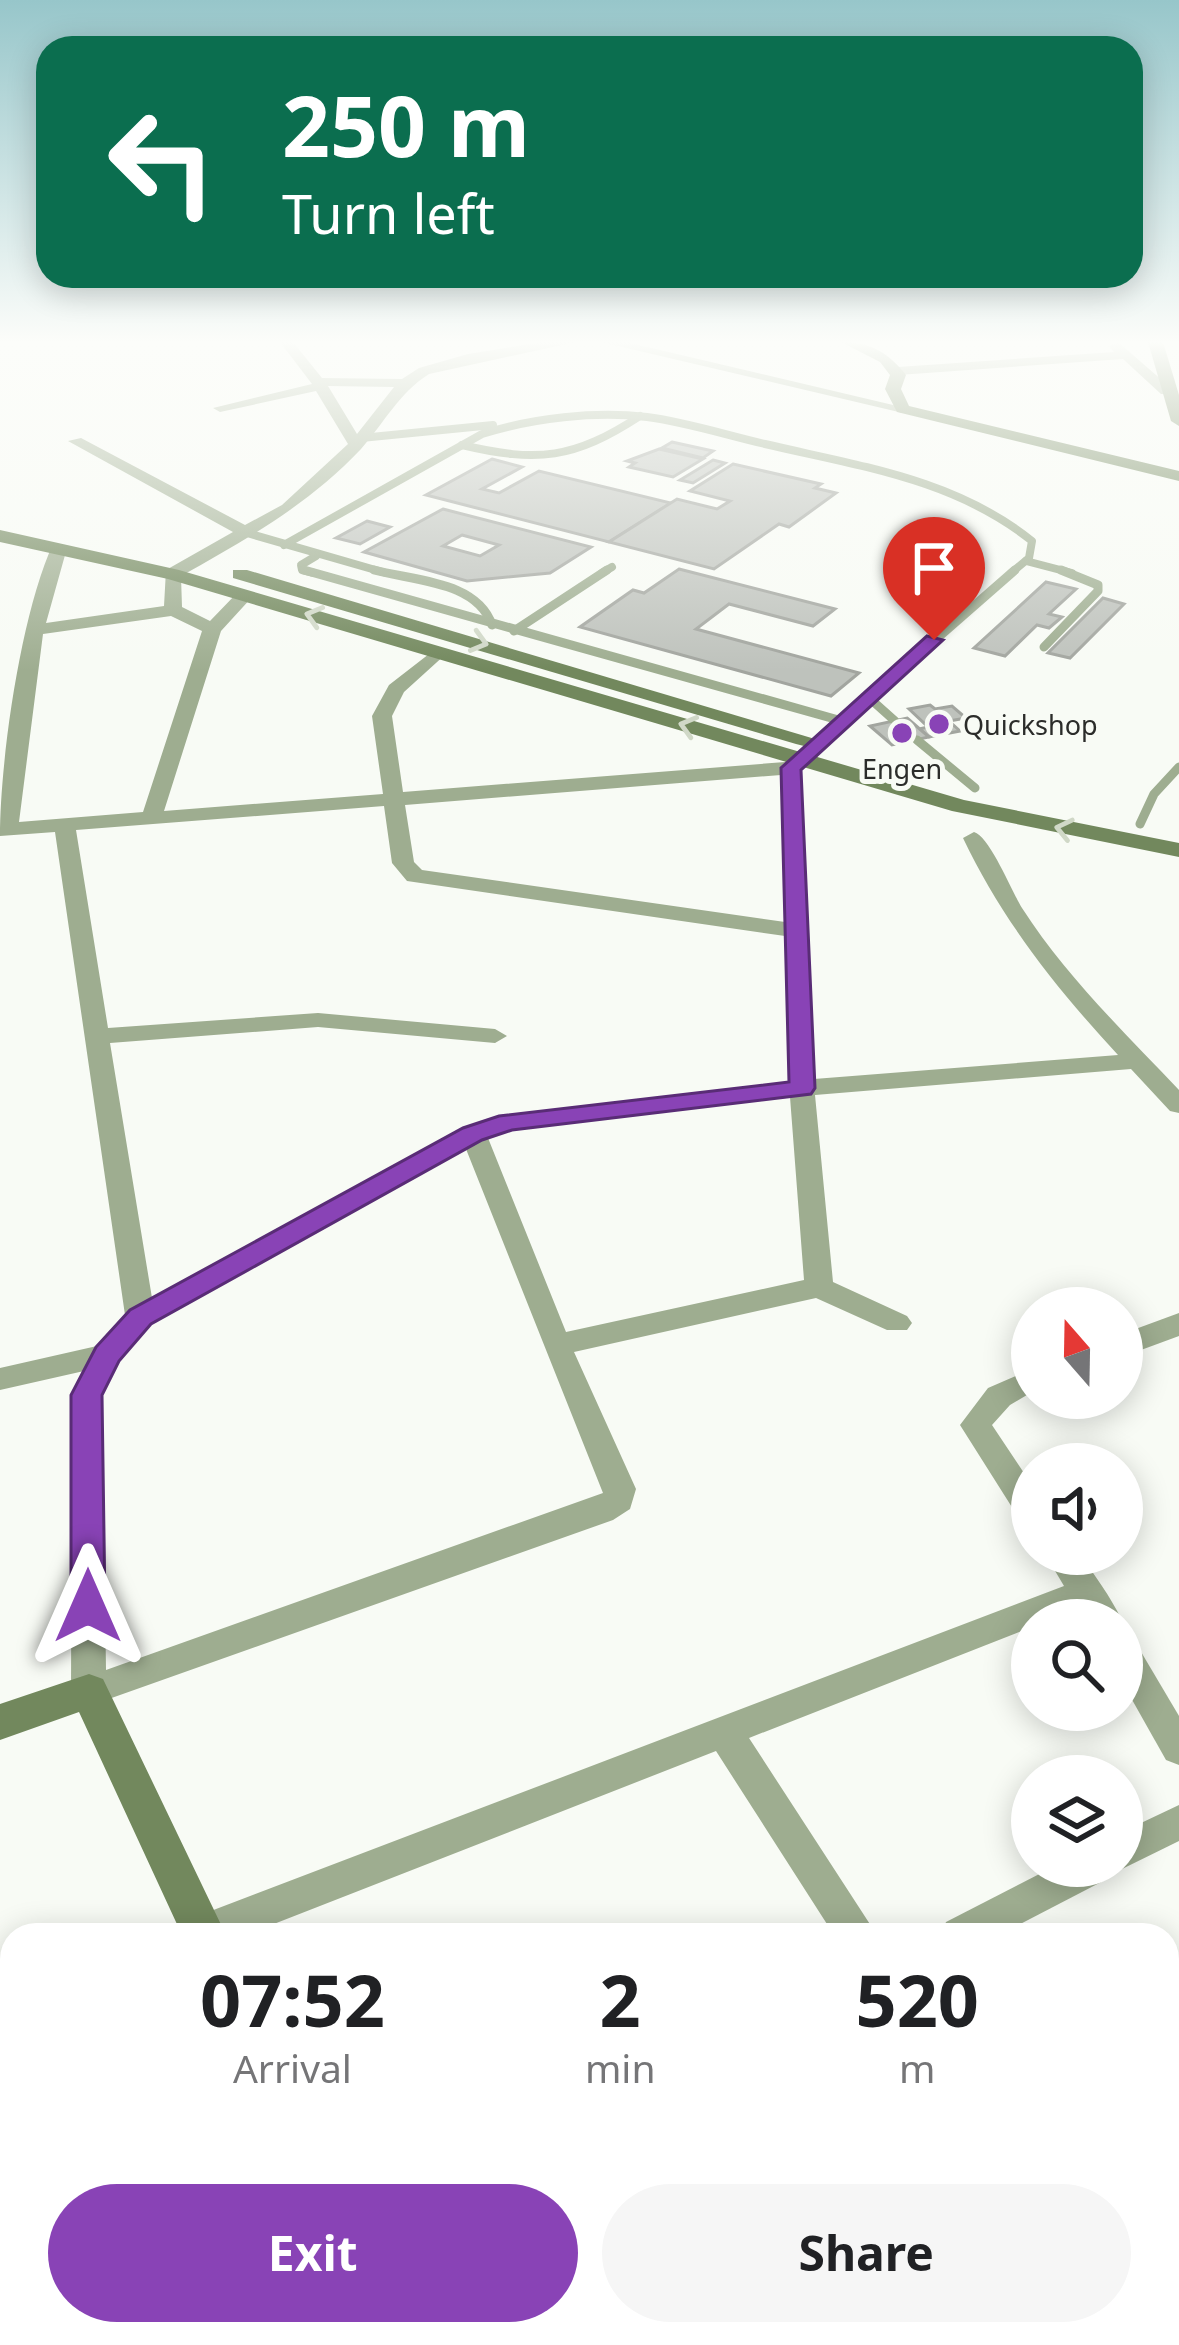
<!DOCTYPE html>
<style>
body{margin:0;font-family:"Noto Sans",sans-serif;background:#f6f6f6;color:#202124;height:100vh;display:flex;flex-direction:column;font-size:45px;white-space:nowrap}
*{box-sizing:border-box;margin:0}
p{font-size:39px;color:#757577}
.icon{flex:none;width:66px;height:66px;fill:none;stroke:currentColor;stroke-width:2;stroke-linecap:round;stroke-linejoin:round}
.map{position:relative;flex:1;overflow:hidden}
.panel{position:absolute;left:0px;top:1923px;width:1179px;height:423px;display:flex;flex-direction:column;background:#fff;border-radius:36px 36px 0 0;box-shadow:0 6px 30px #0003}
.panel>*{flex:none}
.top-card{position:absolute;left:36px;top:36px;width:1107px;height:252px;border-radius:36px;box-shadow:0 6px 30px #0003;background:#0b6e4f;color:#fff;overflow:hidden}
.needle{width:78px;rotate:340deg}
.buttons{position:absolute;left:1011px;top:1287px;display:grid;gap:24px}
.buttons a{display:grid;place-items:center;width:132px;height:132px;border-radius:50%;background:#fff;box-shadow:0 6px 30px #0003;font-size:60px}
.pin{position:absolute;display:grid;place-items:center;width:102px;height:102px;color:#fff;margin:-123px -51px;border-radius:50% 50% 50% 0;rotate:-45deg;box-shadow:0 0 12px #0007}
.pin .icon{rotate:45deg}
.me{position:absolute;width:132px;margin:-66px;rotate:0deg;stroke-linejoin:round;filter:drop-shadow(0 0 9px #0008)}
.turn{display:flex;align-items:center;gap:42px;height:252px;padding:0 48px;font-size:54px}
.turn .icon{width:156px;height:156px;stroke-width:2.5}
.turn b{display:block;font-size:84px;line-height:102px}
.eta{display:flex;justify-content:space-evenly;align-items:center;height:204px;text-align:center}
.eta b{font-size:72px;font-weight:700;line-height:84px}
.action{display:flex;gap:24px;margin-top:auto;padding:24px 48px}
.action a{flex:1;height:138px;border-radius:72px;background:#8943b6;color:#fff;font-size:48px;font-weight:700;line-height:138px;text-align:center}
.action a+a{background:#f6f6f6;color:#202124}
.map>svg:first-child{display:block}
</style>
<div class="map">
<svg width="1179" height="2345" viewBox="0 0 1179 2345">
<rect width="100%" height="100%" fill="#f8fbf5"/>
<!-- building -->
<g fill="#bec2bc" stroke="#a2a59f" stroke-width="3" fill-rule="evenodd">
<polygon points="672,442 681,444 713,451 703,458 662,448"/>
<polygon points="659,449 703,459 673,477 629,467 635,463 627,461"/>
<polygon points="492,459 522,467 482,489 499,493 539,471 671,503 609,542 426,495"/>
<polygon points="713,460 725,463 693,483 680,480"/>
<polygon points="733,464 821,484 815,488 836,493 789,527 779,524 714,569 609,542 677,499 717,509 730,501 690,491"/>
<path d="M443 509 591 547 550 573 467 581 364 552ZM462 535 499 545 480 556 443 546Z"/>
<polygon points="367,521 390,527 360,544 336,538"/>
<polygon points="679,569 835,609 813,626 729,604 696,629 859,673 831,696 580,627 633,590 644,593"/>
<polygon points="1046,582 1076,589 1049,614 1062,617 1049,628 1037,625 1005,656 974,648"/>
<polygon points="1103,598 1124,604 1070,658 1048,653"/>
<polygon points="930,705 935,709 952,706 966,718 949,721 960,731 929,737 919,729 928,727 909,709"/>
<polygon points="907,718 929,737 892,745 870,726"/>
</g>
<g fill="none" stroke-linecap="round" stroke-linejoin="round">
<!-- lane-far1 -->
<g stroke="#9ead90" stroke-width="8">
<polyline points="361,438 493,425"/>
<path d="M462 445C538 463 574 459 640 416"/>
<polyline points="247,533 386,573"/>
<path d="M284 545 482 434C533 418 594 411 647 417 686 422 726 435 765 444 859 466 955 479 1032 541L1029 558 1011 573"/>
<polyline points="1026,561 1072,573"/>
<polyline points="314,573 302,570 301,565 316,556"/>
<polyline points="602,573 612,567"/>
</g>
<!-- lane -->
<g stroke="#9ead90" stroke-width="9">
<polyline points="304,570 842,721"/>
<path d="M374 570C415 581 477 581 492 625"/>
<polyline points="514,631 607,570"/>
<polyline points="1044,647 1098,591 1098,585 1061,570"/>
<polyline points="867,696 895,721"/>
<polyline points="917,740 975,788"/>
<polyline points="799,759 1015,570"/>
<polyline points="1140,824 1154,794 1179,767"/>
</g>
<!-- street -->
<g fill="#9ead90" fill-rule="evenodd">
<path d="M280 342H293L322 378 402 379 419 368 468 354 542 342H576L429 374C399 393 384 423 361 449 307 506 248 538 181 576L182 607 210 621 238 592 253 596 221 631 164 811 383 794 372 716 389 685 438 647 447 653 404 692 392 716 403 792 785 762 792 755H806L809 759 801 769 814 1079 1118 1055C1056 988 1002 920 963 838L974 832C990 837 1011 890 1022 908 1065 975 1124 1032 1179 1090V1113L1170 1111 1131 1069 815 1095 833 1282 907 1316 912 1323 907 1330H887L816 1298 574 1352 636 1489 630 1509 613 1520 89 1706 76 1702 71 1691 72 1395 84 1371 0 1390V1368L97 1346 125 1315 55 832 0 836C0 760 21 613 53 544L67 548 46 623 164 606 166 570 233 532 68 441 81 438 245 525 282 505 348 444 316 391 220 412 213 408 312 384ZM328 386 394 387 357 434ZM171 616 202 631 143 812 19 822 43 634ZM781 775 785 922 422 870 414 862 405 805ZM384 806 392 863 407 881 785 936 789 1082 499 1116 464 1128 152 1298 110 1043 318 1027 495 1043 507 1036 495 1029 318 1013 108 1028 76 830ZM790 1097 804 1280 566 1332 488 1138 511 1130ZM466 1149 603 1493 106 1670 102 1395 119 1361 150 1324Z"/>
<polygon points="601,342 626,342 910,409 903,413"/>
<polygon points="1118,342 1171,388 1171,394 1161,394 1123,359 898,375 891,371 898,367 1114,352 1109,346"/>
<polygon points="1179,1313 1179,1336 1122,1357 1122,1334"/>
<polygon points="1032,1369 1032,1392 1010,1405 992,1425 1032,1485 1032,1524 1020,1520 960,1425 988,1388"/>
<path d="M1045 1554H1080C1095 1576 1110 1596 1122 1620H1086L1079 1609 1051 1620H1032V1627L749 1738 877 1935H834L716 1751 246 1935H184L189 1920 203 1914 1064 1586Z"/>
<polygon points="1122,1635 1134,1640 1179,1716 1179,1765 1166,1760 1122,1682"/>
<polygon points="1179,1805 1179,1841 1122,1869 1115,1866 1122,1866 1122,1832"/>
<polygon points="1055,1866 1112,1866 1107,1879 999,1935 940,1935 946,1922"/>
<polygon points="1179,2258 1179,2305 1167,2310 1167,2263"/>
<polygon points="1035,2334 1098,2334 1093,2345 1031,2345"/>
</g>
<!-- secondary -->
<g fill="#72885d" fill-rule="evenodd">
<path d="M841 342C870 342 888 352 906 375L901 389 909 406 1179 471V481L897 412 885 389 890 375 880 362Z"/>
<polygon points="1148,342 1163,342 1179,395 1179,426 1171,421"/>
<polygon points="0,530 179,570 964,800 1179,843 1179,857 952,811 168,579 0,542"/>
<polygon points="233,570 247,570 815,739 804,746 796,744 233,578"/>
<polygon points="89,1674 103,1679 226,1935 182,1935 79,1712 0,1740 0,1704"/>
<polygon points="372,2334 424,2334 429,2345 377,2345"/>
</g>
</g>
<!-- one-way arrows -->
<defs><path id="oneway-chevron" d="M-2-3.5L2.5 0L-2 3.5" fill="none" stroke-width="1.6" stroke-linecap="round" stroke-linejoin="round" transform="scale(3)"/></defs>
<g stroke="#d0d8c7">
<use href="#oneway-chevron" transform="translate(314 616) rotate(-164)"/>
<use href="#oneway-chevron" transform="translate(479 642) rotate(16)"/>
<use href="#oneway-chevron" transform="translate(688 726) rotate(-164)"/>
<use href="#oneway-chevron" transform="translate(1064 829) rotate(-167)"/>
</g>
<!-- sky -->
<linearGradient id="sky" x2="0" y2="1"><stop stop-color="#97c6ca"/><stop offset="0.51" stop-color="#fcfdfa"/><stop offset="1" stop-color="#fcfdfa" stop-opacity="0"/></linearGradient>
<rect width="1179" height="671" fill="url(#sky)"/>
<!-- route -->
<polygon fill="#8943b6" stroke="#592c76" stroke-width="3" points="927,636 943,640 801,770 815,1088 811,1094 512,1130 482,1140 151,1324 119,1361 102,1395 105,1606 100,1617 88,1621 76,1617 71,1606 71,1395 96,1347 130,1310 463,1128 499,1116 789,1082 781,768"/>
<!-- markers -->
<g fill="#8943b6" stroke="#f8fbf5" stroke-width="4.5">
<circle cx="939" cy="724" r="12"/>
<circle cx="902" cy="733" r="12"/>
</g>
<g text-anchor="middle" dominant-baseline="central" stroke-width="10" stroke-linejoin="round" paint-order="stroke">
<!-- far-poi labels -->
<g font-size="27" fill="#2b2c2a" stroke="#f8fbf5" text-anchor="start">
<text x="963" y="724">Quickshop</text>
<text x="902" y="768" text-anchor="middle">Engen</text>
</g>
</g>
</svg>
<div class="buttons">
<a><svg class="needle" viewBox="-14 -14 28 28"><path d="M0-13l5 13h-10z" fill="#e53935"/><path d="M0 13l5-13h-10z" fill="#757577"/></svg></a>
<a><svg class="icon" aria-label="sound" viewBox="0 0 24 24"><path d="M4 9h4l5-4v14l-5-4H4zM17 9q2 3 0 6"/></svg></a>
<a><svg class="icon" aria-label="search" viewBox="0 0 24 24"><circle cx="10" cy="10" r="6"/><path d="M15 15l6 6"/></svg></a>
<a><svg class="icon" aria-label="layers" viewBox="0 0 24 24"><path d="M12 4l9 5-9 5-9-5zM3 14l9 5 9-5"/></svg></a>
</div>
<div class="pin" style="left:934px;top:640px;background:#d93025"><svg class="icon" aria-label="arrive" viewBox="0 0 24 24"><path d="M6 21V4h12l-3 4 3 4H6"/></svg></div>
<svg class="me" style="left:88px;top:1606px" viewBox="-20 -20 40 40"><path d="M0-17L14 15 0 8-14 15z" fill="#8943b6" stroke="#fff" stroke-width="4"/></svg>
<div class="top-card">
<div class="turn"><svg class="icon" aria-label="left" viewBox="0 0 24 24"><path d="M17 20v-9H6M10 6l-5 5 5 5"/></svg><div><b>250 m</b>Turn left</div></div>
</div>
<section class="panel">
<div class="eta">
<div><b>07:52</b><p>Arrival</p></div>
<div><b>2</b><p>min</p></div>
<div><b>520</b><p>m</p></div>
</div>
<div class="action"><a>Exit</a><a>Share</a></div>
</section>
</div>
